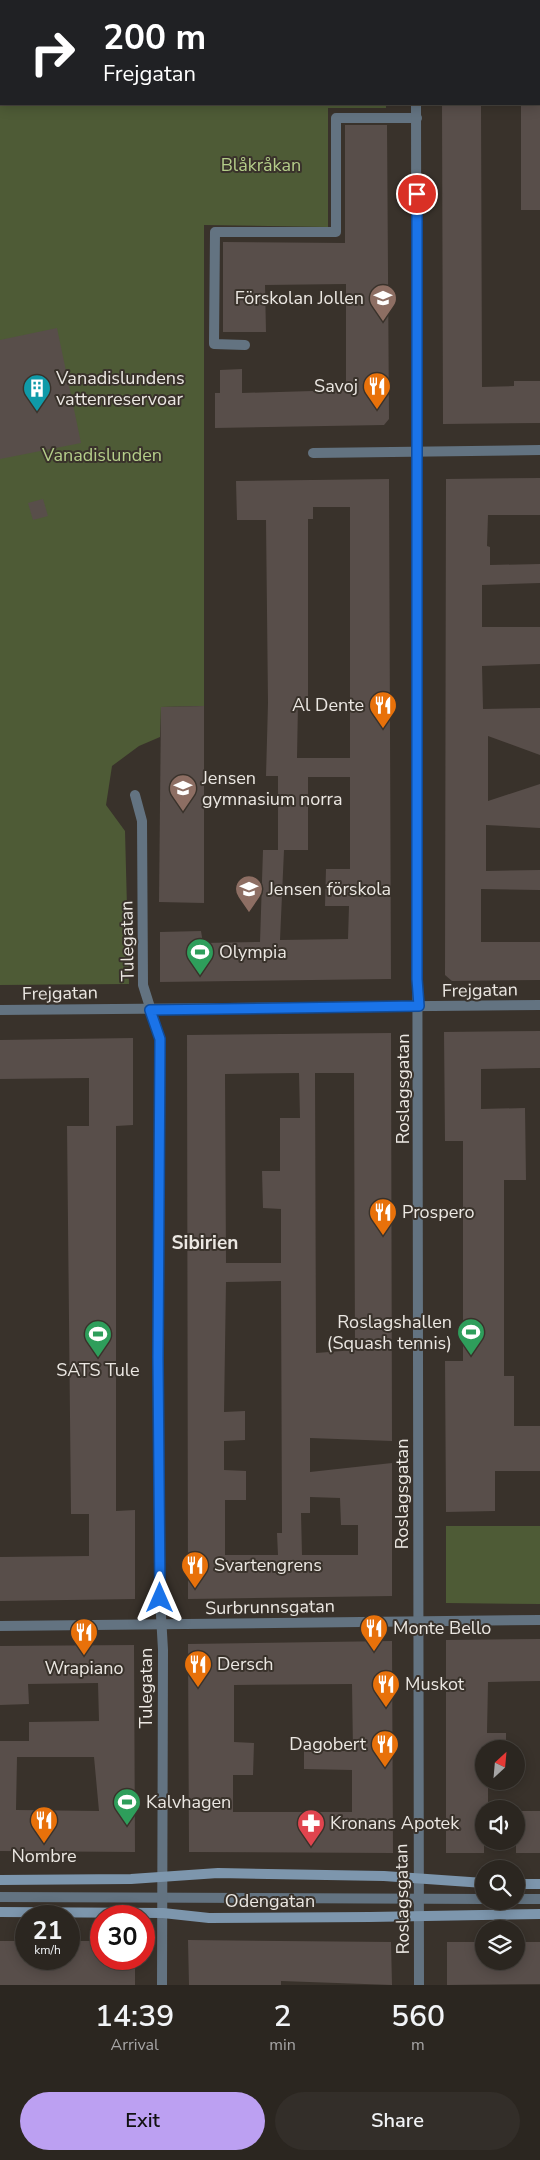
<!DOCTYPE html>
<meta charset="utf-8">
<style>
body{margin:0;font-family:"Nunito Sans",sans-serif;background:#332e29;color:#f1f3f6;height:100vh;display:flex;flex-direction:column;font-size:19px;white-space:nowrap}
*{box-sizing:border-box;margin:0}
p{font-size:16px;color:#a6a5a5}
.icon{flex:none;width:28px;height:28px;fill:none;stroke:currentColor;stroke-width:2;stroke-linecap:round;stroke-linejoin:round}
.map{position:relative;height:1985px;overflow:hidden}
.panel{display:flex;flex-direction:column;background:#2b2620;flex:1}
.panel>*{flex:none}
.hud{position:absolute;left:0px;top:0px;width:540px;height:105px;box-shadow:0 2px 12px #0003,0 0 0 1px #47433e;background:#202124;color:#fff;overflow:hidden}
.needle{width:32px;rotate:26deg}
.fabs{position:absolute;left:475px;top:1740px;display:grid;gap:10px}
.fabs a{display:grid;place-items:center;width:50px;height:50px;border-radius:50%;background:#2b2620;box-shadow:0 2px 12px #0003,0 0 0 1px #47433e;font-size:25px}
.speed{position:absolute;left:15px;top:1905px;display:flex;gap:10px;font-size:25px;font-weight:700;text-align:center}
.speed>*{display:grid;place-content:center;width:65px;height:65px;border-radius:50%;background:#2b2620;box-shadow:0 2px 12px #0003,0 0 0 1px #47433e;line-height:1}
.speed small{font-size:12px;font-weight:400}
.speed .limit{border:8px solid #d22;background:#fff;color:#111}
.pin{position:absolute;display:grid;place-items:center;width:42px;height:42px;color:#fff;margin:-21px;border:2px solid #fff;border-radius:50%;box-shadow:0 1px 5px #0007}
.me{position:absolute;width:55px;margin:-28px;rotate:0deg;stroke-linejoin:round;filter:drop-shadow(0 0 4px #0008)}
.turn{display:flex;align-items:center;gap:18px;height:105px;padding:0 20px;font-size:22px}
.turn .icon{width:65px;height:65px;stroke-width:2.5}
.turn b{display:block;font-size:35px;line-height:42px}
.eta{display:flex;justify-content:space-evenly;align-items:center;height:85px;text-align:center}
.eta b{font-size:30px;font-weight:600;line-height:35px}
.cta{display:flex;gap:10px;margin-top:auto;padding:10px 20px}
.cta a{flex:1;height:58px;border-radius:30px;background:#bca0f2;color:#111;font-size:20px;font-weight:600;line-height:58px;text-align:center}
.cta a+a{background:#332e29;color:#f1f3f6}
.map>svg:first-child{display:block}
</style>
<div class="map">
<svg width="540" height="1985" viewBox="0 0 540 1985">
<rect width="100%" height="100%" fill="#39322b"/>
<!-- built -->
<polygon fill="#463b2f" points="74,0 379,0 379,1 75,1"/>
<!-- green -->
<g fill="#4e5b36">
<polygon points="0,0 75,1 1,1 1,104 386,104 386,108 328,108 328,227 204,225 204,706 161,707 160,737 139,746 112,766 106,805 125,831 129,984 0,985"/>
<polygon points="446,1526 540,1526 540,1604 446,1603"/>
</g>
<!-- building -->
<g fill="#584e4a" fill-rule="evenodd">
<polygon points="442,104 481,104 482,387 514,386 514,381 540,381 540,423 443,424"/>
<rect x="521" y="104" width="19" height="106"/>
<polygon points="345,125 387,125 389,419 384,425 215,428 215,393 220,393 220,370 242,369 242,393 346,390 346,284 265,285 266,332 223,332 223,242 345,243"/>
<polygon points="57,328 81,443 0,459 0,340"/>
<polygon points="540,478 540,515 488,515 487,546 490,547 490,565 540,564 540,583 482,585 482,627 540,627 540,664 482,666 483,709 540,708 540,755 488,736 488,801 540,784 540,828 486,825 486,871 540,870 540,890 481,889 481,942 540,942 540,980 452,981 445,975 446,479"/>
<path d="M389 479 391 979 160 982V932L201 931 203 943 260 942 263 850H278V776H266L268 703 266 520H237L236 481ZM313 507H350V758H297L298 703H308V519H313ZM308 777H350V869H326L325 906H349L348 939 280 940 284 850H308Z"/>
<polygon points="43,499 48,516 33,520 28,503"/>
<polygon points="204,706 204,903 159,902 161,707"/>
<polygon points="540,1031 540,1068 481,1069 481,1109 525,1108 526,1180 504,1180 504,1376 514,1376 514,1426 540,1426 540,1471 495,1471 495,1511 446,1512 445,1361 463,1361 463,1141 445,1141 444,1032"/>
<path d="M391 1033 392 1441 310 1438V1472L392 1463V1596L188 1599 187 1035ZM299 1073 300 1118H280V1171H262L263 1208 281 1209V1263H226L225 1074ZM315 1073H354L355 1350 316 1353ZM281 1281 282 1533H277L278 1555H225V1500H246V1471L224 1470V1441L245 1440V1411L224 1412 226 1282ZM310 1497 340 1498 341 1525H358V1555H302L301 1513H310Z"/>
<polygon points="133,1038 133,1125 116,1126 116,1511 135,1510 135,1599 0,1601 0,1557 89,1556 89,1514 71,1514 67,1126 89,1126 89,1078 0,1079 0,1040"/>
<polygon points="540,1639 540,1681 488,1682 487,1733 506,1733 506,1749 484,1749 484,1781 488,1781 488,1809 484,1809 484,1853 446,1853 446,1640"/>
<path d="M392 1641 393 1853 189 1852 188 1644ZM352 1684 353 1751H304V1769L352 1770V1812H233V1775H253L254 1743 234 1742V1685Z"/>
<path d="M134 1645 135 1852 0 1851V1741H29V1722L99 1721 98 1683 28 1684 29 1704 0 1705V1646ZM17 1757H94L99 1811 16 1810Z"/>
<rect x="516" y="1811" width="24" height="42"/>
<polygon points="188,1940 391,1942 392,1985 281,1981 281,1985 189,1985"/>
<polygon points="0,1941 26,1941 26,1959 69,1959 69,1941 101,1941 101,1959 135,1959 135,1985 0,1985"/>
<polygon points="447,1942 484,1942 484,1961 516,1961 516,1942 540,1942 540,1984 447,1985"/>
</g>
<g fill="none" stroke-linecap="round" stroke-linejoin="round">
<!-- service -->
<g stroke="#637381" stroke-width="10">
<polyline points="245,345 214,344 215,232 336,232 336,118 417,118"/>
<polyline points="0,1897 484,1899"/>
<polyline points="516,1899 540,1899"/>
</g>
<!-- minor -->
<g stroke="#637381" stroke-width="10">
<polyline points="415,0 415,1"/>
<polyline points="416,104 419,1985"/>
<polyline points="313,453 540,450"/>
<polyline points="135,795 142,821 143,985 160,1039 158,1358 160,1598 163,1650 162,1985"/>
<polyline points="0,1010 540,1005"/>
<polyline points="0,1626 540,1620"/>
</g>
<!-- secondary -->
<g stroke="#7d96ad" stroke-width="10">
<polyline points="0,1880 131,1879 218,1873 384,1876 484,1883"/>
<polyline points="516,1884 540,1884"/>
<polyline points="0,1912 163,1913 209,1918 370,1917 540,1914"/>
</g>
</g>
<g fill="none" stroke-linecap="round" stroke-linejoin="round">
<!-- route casing -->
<g stroke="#114b97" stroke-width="12">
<polyline id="route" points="160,1598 158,1358 160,1039 150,1010 419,1006 417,979 417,194"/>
</g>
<!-- route -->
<use href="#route" stroke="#1a73e8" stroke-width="9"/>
</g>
<!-- icons -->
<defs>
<g id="school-pin" transform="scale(1.4375)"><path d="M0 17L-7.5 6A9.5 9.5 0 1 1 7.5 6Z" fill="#8d6e63" stroke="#39322b"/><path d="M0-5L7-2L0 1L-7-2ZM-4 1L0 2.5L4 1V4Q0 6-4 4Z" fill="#fff"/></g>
<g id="restaurant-pin" transform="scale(1.4375)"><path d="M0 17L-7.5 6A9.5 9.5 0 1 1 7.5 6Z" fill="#e8710a" stroke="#39322b"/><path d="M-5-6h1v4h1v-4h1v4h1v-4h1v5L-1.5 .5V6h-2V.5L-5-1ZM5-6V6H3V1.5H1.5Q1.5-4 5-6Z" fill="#fff"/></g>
<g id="building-pin" transform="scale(1.4375)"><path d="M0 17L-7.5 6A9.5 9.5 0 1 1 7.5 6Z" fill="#0f9aa8" stroke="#39322b"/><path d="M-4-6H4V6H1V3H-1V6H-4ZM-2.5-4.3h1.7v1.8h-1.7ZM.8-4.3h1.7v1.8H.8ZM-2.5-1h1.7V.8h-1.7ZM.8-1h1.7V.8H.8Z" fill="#fff"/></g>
<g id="stadium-pin" transform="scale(1.4375)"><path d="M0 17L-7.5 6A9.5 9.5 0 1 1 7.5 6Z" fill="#2e9e5b" stroke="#39322b"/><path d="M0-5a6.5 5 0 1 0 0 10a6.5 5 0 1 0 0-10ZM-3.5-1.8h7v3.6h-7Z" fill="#fff"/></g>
<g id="pharmacy-pin" transform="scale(1.4375)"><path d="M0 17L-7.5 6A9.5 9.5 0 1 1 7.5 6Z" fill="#e0444e" stroke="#39322b"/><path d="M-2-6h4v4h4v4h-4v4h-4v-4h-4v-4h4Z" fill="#fff"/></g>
</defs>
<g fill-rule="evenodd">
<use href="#school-pin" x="383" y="298"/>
<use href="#restaurant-pin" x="377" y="386"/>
<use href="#building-pin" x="37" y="388"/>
<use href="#restaurant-pin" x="383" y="705"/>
<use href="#school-pin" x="183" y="788"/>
<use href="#school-pin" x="249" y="889"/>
<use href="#stadium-pin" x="200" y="952"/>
<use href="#restaurant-pin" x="383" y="1212"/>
<use href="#stadium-pin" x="471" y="1332"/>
<use href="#stadium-pin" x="98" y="1334"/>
<use href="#restaurant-pin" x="195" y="1565"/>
<use href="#restaurant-pin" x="374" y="1628"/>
<use href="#restaurant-pin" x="84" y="1632"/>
<use href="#restaurant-pin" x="198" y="1664"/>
<use href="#restaurant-pin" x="386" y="1684"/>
<use href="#restaurant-pin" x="385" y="1744"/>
<use href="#stadium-pin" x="127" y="1802"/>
<use href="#restaurant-pin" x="44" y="1820"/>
<use href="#pharmacy-pin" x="311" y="1823"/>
</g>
<g text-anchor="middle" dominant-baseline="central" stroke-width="4" stroke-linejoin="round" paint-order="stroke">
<!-- park labels -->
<g font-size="18" fill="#b4cd89" stroke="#39322b">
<text x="261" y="165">Blåkråkan</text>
<text x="102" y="455">Vanadislunden</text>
</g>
<!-- poi labels -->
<g font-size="18" fill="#ebe7e2" stroke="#39322b" text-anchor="start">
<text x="364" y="298" text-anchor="end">Förskolan Jollen</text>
<text x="56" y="378">Vanadislundens<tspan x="56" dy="21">vattenreservoar</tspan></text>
<text x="358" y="386" text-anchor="end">Savoj</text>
<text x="364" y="705" text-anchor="end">Al Dente</text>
<text x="202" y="778">Jensen<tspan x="202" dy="21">gymnasium norra</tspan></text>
<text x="268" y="889">Jensen förskola</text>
<text x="219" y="952">Olympia</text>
<text x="402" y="1212">Prospero</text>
<text x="452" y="1322" text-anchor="end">Roslagshallen<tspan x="452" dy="21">(Squash tennis)</tspan></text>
<text x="98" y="1370" text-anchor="middle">SATS Tule</text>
<text x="214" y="1565">Svartengrens</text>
<text x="393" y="1628">Monte Bello</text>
<text x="217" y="1664">Dersch</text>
<text x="84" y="1668" text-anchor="middle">Wrapiano</text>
<text x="405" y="1684">Muskot</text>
<text x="366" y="1744" text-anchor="end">Dagobert</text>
<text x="146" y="1802">Kalvhagen</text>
<text x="330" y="1823">Kronans Apotek</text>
<text x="44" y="1856" text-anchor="middle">Nombre</text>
</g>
<!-- street labels -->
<g font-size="18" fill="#ebe7e2" stroke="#39322b">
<text transform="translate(127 941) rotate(-91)">Tulegatan</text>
<text transform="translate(480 990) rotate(-1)">Frejgatan</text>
<text transform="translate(60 993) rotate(-1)">Frejgatan</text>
<text transform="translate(403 1089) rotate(-90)">Roslagsgatan</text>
<text transform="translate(402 1494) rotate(-90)">Roslagsgatan</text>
<text transform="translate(270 1607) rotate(-1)">Surbrunnsgatan</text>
<text transform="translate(146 1688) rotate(-90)">Tulegatan</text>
<text transform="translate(402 1899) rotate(-91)">Roslagsgatan</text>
<text x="270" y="1901">Odengatan</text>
</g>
<!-- neighbourhood labels -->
<g font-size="19" font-weight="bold" fill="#ebe7e2" stroke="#39322b">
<text x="205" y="1243">Sibirien</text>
</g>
</g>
</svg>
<div class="fabs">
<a><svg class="needle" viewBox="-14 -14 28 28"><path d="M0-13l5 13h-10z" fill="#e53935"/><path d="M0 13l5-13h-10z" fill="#a6a5a5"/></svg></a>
<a><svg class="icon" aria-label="sound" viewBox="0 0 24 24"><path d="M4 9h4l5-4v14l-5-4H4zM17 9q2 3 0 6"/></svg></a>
<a><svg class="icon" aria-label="search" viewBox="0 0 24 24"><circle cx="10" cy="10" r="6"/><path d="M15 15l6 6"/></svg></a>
<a><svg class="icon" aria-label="layers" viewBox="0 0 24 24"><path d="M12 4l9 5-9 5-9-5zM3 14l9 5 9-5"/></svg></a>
</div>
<div class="speed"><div>21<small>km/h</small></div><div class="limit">30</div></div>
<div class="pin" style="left:417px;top:194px;background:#d93025"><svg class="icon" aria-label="arrive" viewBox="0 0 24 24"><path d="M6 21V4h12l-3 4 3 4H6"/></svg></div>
<svg class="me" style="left:160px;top:1598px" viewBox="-20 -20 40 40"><path d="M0-17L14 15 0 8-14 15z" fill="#1a73e8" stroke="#fff" stroke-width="4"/></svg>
<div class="hud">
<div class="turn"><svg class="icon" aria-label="right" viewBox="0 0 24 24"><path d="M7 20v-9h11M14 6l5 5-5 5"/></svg><div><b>200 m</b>Frejgatan</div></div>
</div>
</div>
<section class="panel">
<div class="eta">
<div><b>14:39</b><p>Arrival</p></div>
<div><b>2</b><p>min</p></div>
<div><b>560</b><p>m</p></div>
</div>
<div class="cta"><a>Exit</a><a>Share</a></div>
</section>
